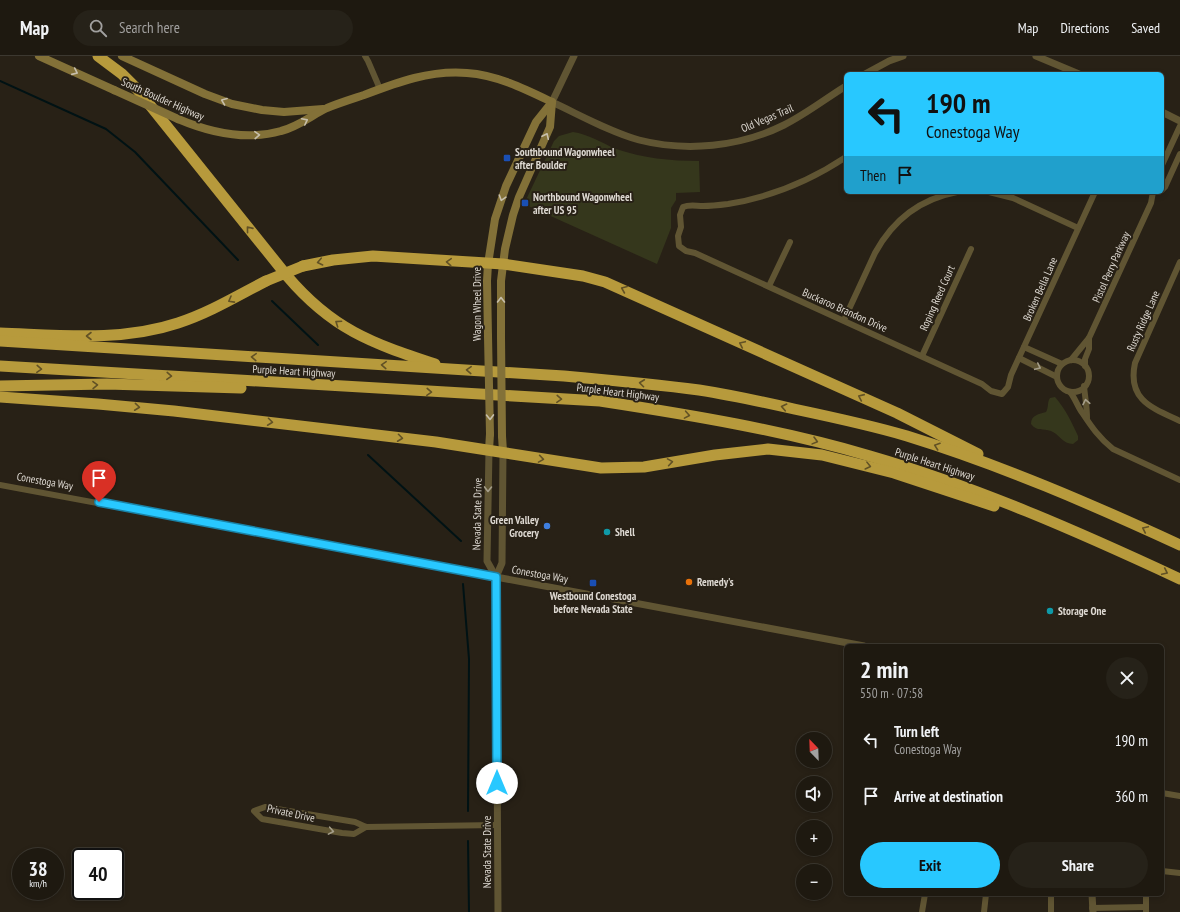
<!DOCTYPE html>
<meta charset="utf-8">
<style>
body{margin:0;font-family:"PT Sans Narrow",sans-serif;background:#262219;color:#f1f3f6;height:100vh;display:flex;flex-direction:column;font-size:15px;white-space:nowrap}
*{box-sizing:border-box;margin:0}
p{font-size:13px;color:#a1a09f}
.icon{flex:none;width:22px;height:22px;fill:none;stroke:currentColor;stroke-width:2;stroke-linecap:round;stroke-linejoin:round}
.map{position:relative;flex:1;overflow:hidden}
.side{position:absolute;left:844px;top:588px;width:320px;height:252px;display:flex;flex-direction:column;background:#1e1910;border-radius:6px;box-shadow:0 2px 6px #0003,0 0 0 1px #3c3830}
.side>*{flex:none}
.hud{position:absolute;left:844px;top:16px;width:320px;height:122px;border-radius:6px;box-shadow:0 2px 6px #0003,0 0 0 1px #3c3830;background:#28c8ff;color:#111;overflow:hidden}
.needle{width:26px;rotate:337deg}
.controls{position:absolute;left:796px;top:676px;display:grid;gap:8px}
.controls a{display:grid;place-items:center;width:36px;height:36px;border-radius:50%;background:#1e1910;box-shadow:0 2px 6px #0003,0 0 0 1px #3c3830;font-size:20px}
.speed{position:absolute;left:12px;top:792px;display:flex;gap:8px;font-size:20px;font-weight:700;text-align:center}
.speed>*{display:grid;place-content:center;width:52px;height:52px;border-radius:50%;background:#1e1910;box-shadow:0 2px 6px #0003,0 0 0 1px #3c3830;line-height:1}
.speed small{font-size:10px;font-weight:400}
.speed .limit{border:2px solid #111;border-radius:6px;background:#fff;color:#111}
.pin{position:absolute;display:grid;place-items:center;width:34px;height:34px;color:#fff;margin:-41px -17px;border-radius:50% 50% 50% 0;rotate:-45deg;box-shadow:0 0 4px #0007}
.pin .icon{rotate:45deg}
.me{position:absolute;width:44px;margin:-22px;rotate:0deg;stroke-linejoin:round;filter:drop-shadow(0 0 3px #0008)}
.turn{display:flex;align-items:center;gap:14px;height:84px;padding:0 16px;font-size:18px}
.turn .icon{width:52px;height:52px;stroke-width:2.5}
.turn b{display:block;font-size:28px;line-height:34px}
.then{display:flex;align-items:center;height:38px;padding:0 16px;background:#0003;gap:8px;font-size:15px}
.round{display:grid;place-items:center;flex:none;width:42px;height:42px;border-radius:21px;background:#262219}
.overview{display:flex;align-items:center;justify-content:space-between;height:68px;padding:0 16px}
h1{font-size:24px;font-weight:700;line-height:30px}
.button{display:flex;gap:8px;margin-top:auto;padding:8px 16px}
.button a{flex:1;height:46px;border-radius:24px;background:#28c8ff;color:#111;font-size:16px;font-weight:700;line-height:46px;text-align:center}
.button a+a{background:#262219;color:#f1f3f6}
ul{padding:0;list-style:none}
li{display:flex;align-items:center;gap:12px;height:56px;padding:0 16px}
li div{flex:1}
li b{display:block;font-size:15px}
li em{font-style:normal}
header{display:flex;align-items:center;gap:24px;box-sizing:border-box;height:56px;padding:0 20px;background:#1e1910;border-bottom:1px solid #3c3830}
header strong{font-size:19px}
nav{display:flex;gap:22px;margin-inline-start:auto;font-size:14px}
.search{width:280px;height:36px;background:#262219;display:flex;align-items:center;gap:10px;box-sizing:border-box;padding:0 14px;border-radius:22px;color:#a1a09f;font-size:15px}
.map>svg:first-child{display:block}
</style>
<header>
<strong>Map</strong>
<div class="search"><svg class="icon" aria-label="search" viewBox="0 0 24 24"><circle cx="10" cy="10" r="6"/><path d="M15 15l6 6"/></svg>Search here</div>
<nav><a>Map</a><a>Directions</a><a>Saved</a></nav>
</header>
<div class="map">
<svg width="1180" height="856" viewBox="0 0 1180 856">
<rect width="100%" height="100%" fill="#282116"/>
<!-- green -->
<g fill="#35371c">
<path d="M573 76C588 78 602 87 616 93 643 102 670 105 699 105L700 136 676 137V144L671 152V172L657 208 524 148 554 85 559 80Z"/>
<path d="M1055 341C1066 354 1071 365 1078 380V384L1073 388C1063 388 1059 378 1051 375 1043 372 1037 376 1031 368 1031 359 1039 358 1046 356 1049 351 1047 346 1050 342Z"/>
</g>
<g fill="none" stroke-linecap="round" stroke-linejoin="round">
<!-- stream -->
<g stroke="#001214" stroke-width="2">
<polyline points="0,25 106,73 135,96 238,204"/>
<polyline points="272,245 318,289"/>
<polyline points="368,399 461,485"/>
<polyline points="463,528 469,603 468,755"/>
<polyline points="468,785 469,856"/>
</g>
<!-- minor -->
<g stroke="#605533" stroke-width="6">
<polyline points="365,0 368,5 380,33"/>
<path d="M846 101C810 125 771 141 728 148 720 149 711 150 703 150 696 150 690 148 683 151L680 159 681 171 678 180 679 190 686 195 695 197 982 328 991 335 1002 338 1008 331 1011 319 1095 136"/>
<polyline points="1162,109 1180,70"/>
<polyline points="1162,134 1165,131 1180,98"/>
<polyline points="989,136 1013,142 1078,172"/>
<path d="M1180 206 1135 307C1127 344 1152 352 1180 365"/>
<polyline points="769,230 790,186"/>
<path d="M844 264 875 197C893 164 920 143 957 136"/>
<polyline points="1024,291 1062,308"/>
<polyline points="922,300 971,193"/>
<polyline points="1019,302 1057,321"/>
<polyline points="1071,304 1089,282 1151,147 1153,136"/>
<circle cx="1073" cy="320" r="16"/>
<polyline points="1085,310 1085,303 1089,293 1089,282"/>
<path d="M1084 330C1085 341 1087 351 1087 362"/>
<path d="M1070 336C1075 342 1077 349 1081 355 1091 370 1098 381 1113 393L1180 424"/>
<polyline points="0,429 496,521"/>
<polyline points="1162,737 1180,740"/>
<polyline points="366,771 354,778 342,777 262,763 254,755 265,751 355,766 366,771 497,769"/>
<polyline points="1162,815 1180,817"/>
<polyline points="1051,838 1051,856"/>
<polyline points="1146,838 1146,856"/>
<polyline points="1092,852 1146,851"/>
<polyline points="922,856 925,838"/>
<polyline points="984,856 986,838"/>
</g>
<!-- tertiary -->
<g stroke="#605533" stroke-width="7">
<path d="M574 0 552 46C580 59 610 76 639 84 686 96 740 91 784 69 806 58 825 43 846 30"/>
<polyline points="1036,0 1079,18"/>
<polyline points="865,18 889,5 903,0"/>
<polyline points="1162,56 1180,65"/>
<polyline points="489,394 487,505 496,521"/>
<polyline points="496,521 864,590"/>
<polyline points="1092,838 1093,856"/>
<polyline points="498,856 496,521 502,507 503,396"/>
</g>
<!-- secondary -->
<g stroke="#837138" stroke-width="8">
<polyline points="39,0 114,34"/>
<polyline points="122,0 205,38 232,48 262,54 284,56 323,53"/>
<path d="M178 63C211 77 246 85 281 75 298 71 312 59 327 52 339 47 352 43 364 39 398 26 430 14 467 17 497 19 525 33 552 46"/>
<polyline points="488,280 487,225 488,208 495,163 506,130 536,66 552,46"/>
<polyline points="501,281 501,225 505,193 513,159 519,141 550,71 552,46"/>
<polyline points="502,380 503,396"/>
<polyline points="489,394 490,378"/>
</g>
<!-- motorway -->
<g stroke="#b79a3c" stroke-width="11">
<path d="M98 0 122 18 137 33 287 220C332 273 371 287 435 308"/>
<polyline points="303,210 333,204 373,200 503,208 583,220 605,226 897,357 978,398"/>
<path d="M0 277C59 279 121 286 178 267 209 257 237 240 266 225"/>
<path d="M0 285 564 320C609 324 654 328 699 334 731 339 763 346 794 353 832 361 870 369 907 380 1001 409 1091 448 1180 489"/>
<path d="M0 310 600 345C691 359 782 374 870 400 977 431 1079 476 1180 523"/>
<polyline points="0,330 107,328 241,332"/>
<polyline points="0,341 98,348 174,355 436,386 601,412 644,411 715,399 768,393 822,399 894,417 994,450"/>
</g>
<!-- secondary-bridge -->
<g stroke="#837138" stroke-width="8">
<polyline points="114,34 178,63"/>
<polyline points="488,280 490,378"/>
<polyline points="501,281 502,380"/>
</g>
<!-- motorway-bridge -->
<polyline stroke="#b79a3c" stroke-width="11" points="266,225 303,210"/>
</g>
<!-- one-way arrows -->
<defs><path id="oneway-chevron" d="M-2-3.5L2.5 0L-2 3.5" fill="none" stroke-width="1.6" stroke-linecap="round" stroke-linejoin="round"/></defs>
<g stroke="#c7bfac">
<use href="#oneway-chevron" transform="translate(75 16) rotate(24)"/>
<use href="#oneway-chevron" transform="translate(224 45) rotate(-159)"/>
<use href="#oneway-chevron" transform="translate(305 65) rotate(-27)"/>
<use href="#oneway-chevron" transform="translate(257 79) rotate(-3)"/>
<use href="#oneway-chevron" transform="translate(546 80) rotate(-65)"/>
<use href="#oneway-chevron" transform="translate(502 142) rotate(107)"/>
<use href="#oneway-chevron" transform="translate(501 244) rotate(-90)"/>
<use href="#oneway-chevron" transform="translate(490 361) rotate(89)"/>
</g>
<g stroke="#615125">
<use href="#oneway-chevron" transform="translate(249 173) rotate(-129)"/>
<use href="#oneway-chevron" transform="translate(320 206) rotate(168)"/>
<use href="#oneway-chevron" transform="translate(449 206) rotate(-176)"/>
<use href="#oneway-chevron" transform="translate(624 233) rotate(-157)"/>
<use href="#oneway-chevron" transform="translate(231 244) rotate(151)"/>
<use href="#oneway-chevron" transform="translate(338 267) rotate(-146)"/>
<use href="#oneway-chevron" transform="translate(89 280) rotate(-180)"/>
<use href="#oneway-chevron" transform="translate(742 288) rotate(-155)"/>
<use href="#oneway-chevron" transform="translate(254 301) rotate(-177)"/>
<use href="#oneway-chevron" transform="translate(384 309) rotate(-177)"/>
<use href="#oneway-chevron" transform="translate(39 313) rotate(3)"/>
<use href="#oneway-chevron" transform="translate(469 314) rotate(-177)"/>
<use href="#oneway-chevron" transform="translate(169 320) rotate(3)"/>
<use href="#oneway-chevron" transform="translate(642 327) rotate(-173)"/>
<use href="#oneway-chevron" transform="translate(95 329) rotate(-1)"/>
<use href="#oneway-chevron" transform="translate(429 336) rotate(3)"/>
<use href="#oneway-chevron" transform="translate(861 341) rotate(-156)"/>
<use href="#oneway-chevron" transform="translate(559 343) rotate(3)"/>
<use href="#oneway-chevron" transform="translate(137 351) rotate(6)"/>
<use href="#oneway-chevron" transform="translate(784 351) rotate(-168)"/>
<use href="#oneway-chevron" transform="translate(687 359) rotate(10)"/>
<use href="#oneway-chevron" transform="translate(270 366) rotate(7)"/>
<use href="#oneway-chevron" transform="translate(400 382) rotate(7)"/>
<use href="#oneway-chevron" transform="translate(815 385) rotate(15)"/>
<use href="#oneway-chevron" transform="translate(937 390) rotate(-161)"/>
<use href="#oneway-chevron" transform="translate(541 403) rotate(9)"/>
<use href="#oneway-chevron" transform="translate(670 406) rotate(-9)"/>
<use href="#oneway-chevron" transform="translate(868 410) rotate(14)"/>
<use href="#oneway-chevron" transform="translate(1145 473) rotate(-155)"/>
<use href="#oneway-chevron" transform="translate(1165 516) rotate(25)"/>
</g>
<g stroke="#a59e8a">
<use href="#oneway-chevron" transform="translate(1038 311) rotate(25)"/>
<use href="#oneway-chevron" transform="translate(1086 346) rotate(-101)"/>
<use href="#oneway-chevron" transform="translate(488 433) rotate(91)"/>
<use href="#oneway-chevron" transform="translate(331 775) rotate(10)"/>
</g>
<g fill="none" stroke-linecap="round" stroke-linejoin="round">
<!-- route casing -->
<g stroke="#1a82a6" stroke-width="10">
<polyline id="route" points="99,446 496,521 497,727"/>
</g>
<!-- route -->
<use href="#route" stroke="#28c8ff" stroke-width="7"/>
</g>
<!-- markers -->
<g fill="#1a4fb4" stroke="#282116" stroke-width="1.5">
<rect x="503" y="98" width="8" height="8" rx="2"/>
<rect x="521" y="143" width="8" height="8" rx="2"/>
<rect x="589" y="523" width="8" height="8" rx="2"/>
</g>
<circle fill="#3f7fe0" stroke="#282116" stroke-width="1.5" cx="547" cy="470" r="4"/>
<g fill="#0f9aa8" stroke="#282116" stroke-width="1.5">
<circle cx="607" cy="476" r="4"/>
<circle cx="1050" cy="555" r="4"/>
</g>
<circle fill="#e8710a" stroke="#282116" stroke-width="1.5" cx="689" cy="526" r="4"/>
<g text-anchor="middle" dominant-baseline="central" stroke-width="4" stroke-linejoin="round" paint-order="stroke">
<!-- street labels -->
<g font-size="11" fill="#ded9d2" stroke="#282116">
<text transform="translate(163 43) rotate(24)">South Boulder Highway</text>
<text transform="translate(767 62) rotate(-23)">Old Vegas Trail</text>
<text transform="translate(1111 211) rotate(-66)">Pistol Perry Parkway</text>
<text transform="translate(1040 233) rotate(-66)">Broken Bella Lane</text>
<text transform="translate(937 242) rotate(-66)">Roping Reed Court</text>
<text transform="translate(477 248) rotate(-90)">Wagon Wheel Drive</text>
<text transform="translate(845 254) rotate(24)">Buckaroo Brandon Drive</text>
<text transform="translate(1143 265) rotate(-66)">Rusty Ridge Lane</text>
<text transform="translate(294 315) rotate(3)">Purple Heart Highway</text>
<text transform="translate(618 336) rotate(7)">Purple Heart Highway</text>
<text transform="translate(935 408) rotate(18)">Purple Heart Highway</text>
<text transform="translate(45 425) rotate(10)">Conestoga Way</text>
<text transform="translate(477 458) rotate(-89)">Nevada State Drive</text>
<text transform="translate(540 518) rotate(10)">Conestoga Way</text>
<text transform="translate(291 757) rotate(12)">Private Drive</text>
<text transform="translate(487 796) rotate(-90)">Nevada State Drive</text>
</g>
<!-- poi labels -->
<g font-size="11" font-weight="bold" fill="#ded9d2" stroke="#282116" text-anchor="start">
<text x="515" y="96">Southbound Wagonwheel<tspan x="515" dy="13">after Boulder</tspan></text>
<text x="533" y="141">Northbound Wagonwheel<tspan x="533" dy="13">after US 95</tspan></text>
<text x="539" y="464" text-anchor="end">Green Valley<tspan x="539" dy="13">Grocery</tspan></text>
<text x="615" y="476">Shell</text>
<text x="697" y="526">Remedy's</text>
<text x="593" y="540" text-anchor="middle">Westbound Conestoga<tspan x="593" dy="13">before Nevada State</tspan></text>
<text x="1058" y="555">Storage One</text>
</g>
</g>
</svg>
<div class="controls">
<a><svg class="needle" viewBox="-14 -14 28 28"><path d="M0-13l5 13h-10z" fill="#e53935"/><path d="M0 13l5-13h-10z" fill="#a1a09f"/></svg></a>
<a><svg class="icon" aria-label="sound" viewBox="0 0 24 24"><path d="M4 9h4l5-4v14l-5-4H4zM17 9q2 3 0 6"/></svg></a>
<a>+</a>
<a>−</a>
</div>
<div class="speed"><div>38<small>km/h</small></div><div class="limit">40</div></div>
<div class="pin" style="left:99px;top:446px;background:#d93025"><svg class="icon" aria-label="arrive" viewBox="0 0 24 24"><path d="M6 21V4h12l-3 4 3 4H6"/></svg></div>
<svg class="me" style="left:497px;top:727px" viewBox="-20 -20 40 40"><circle r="19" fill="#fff"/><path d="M0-13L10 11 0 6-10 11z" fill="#28c8ff"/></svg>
<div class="hud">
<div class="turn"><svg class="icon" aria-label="left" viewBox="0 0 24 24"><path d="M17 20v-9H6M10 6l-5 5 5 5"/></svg><div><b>190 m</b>Conestoga Way</div></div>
<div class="then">Then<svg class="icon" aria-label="arrive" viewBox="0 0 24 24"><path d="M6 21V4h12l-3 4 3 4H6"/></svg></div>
</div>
<section class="side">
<div class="overview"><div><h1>2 min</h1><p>550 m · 07:58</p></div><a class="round"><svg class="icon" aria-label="close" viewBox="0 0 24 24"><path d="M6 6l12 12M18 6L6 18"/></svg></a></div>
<ul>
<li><svg class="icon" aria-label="left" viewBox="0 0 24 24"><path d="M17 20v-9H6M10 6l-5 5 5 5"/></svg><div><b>Turn left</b><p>Conestoga Way</p></div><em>190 m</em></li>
<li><svg class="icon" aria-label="arrive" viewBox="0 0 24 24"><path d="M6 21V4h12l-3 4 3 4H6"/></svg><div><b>Arrive at destination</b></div><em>360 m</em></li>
</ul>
<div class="button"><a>Exit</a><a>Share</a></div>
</section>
</div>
